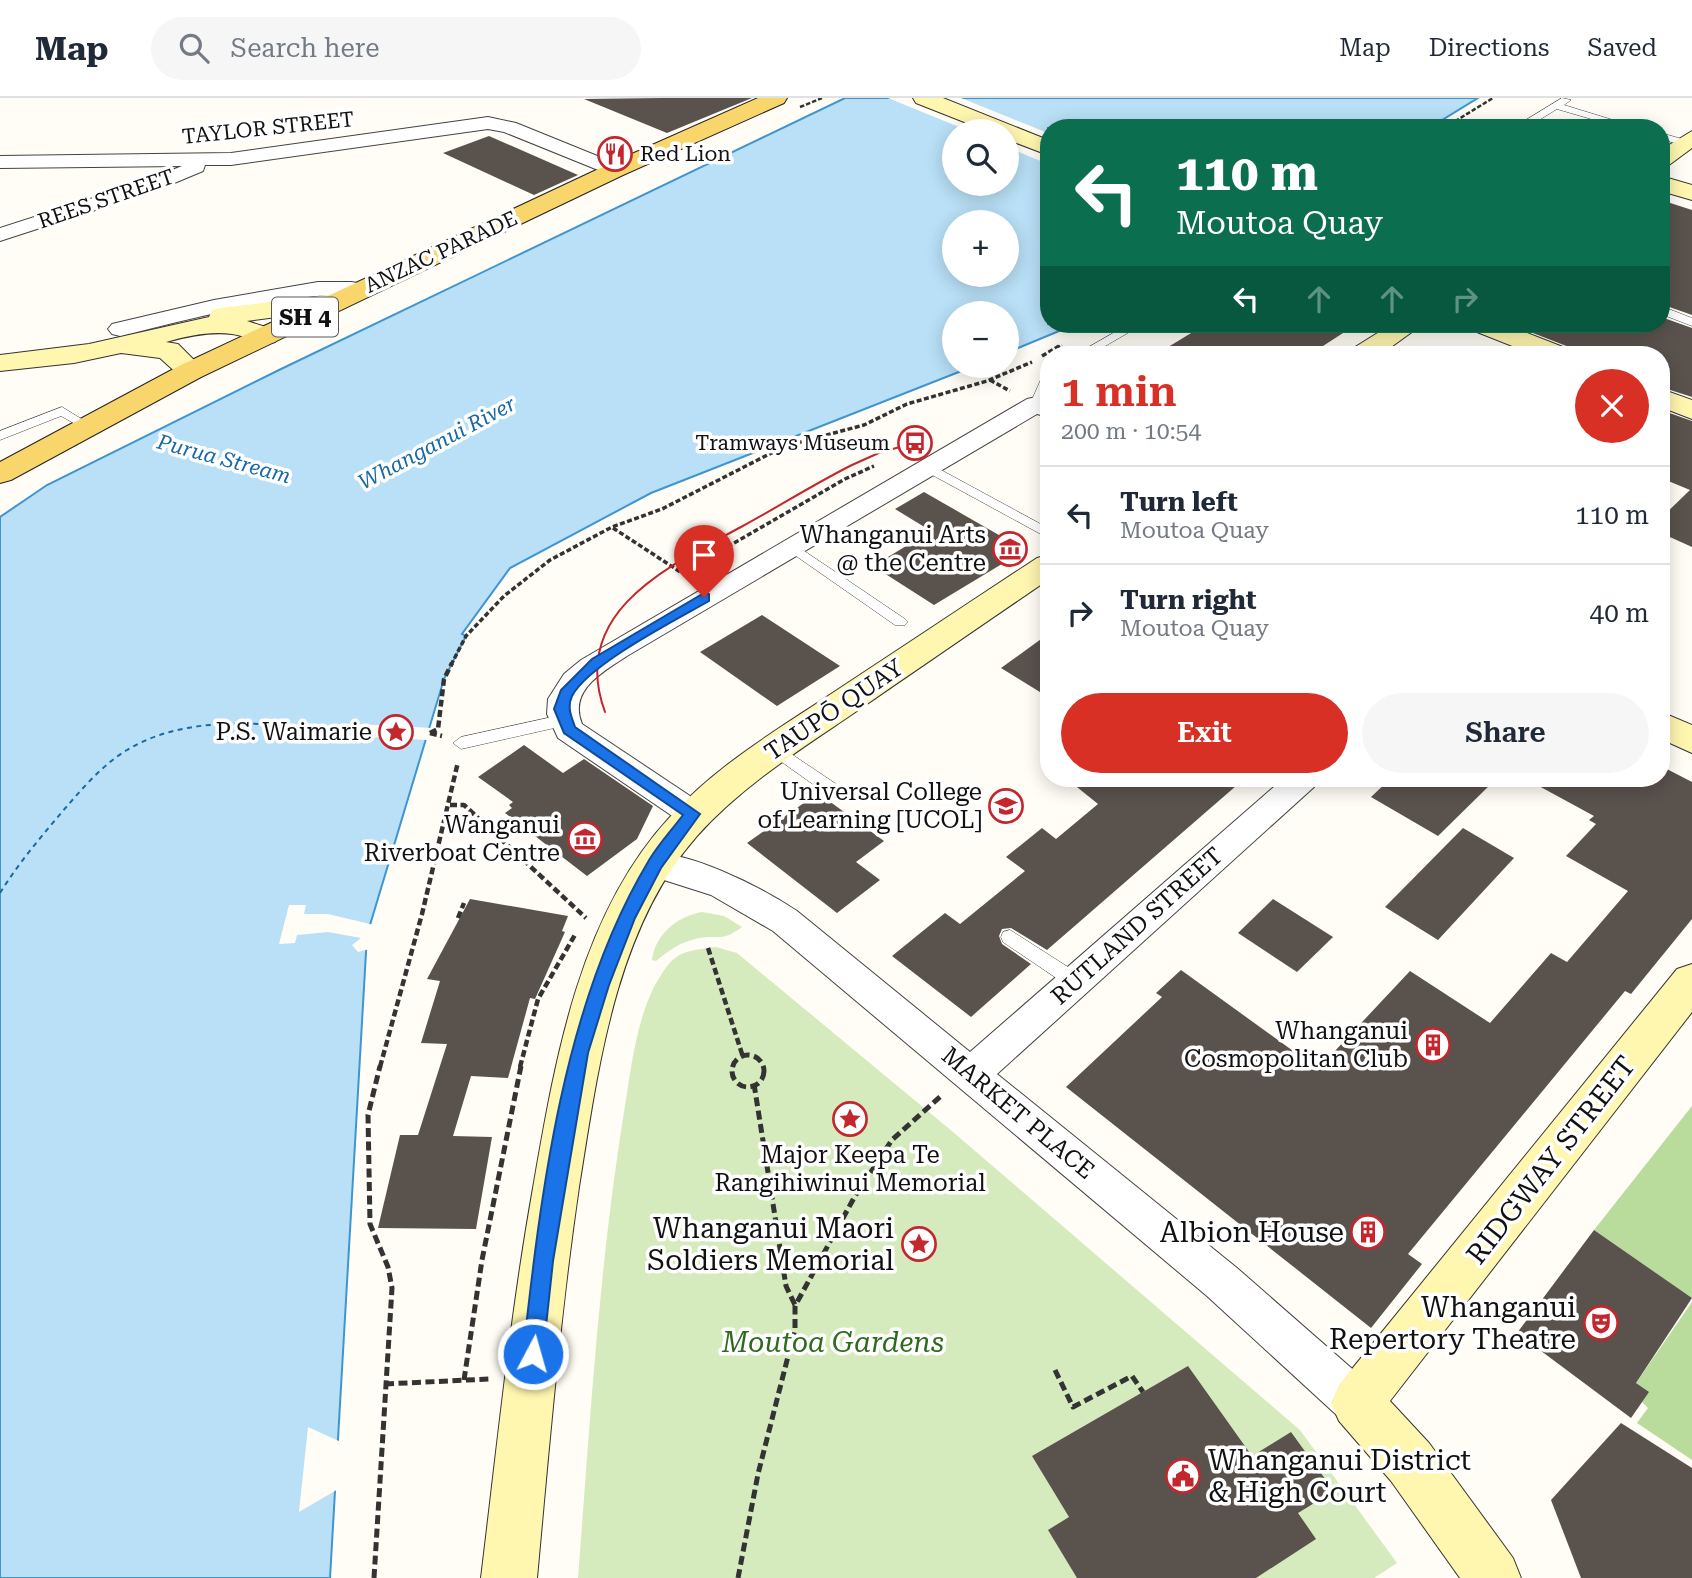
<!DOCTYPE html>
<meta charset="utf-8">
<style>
body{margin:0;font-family:"Roboto Serif",serif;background:#f6f6f7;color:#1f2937;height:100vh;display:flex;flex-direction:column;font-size:26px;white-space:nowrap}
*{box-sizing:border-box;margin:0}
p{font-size:23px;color:#747a83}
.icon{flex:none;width:38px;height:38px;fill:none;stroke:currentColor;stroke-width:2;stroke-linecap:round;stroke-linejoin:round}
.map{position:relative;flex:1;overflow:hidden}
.panel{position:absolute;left:1040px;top:248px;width:630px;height:441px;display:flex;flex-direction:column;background:#fff;border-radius:28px;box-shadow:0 4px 18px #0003}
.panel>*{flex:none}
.hud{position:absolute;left:1040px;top:21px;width:630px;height:214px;border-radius:28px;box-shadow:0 4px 18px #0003;background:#0b6e4f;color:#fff;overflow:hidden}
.fabs{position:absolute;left:942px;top:21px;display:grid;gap:14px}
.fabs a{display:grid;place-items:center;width:77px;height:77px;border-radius:50%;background:#fff;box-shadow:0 4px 18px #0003;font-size:35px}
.pin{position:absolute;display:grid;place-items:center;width:60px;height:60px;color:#fff;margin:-72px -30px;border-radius:50% 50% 50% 0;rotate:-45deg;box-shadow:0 0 7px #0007}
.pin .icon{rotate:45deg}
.me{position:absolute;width:77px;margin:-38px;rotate:6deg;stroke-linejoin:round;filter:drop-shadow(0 0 5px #0008)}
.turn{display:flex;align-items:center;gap:24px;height:147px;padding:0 21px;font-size:32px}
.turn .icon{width:91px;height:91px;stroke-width:2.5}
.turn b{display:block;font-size:49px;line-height:60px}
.lanes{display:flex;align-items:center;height:66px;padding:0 21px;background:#0003;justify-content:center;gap:35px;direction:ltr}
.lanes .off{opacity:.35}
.round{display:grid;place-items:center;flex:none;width:74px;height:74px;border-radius:37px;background:#f6f6f7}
.headline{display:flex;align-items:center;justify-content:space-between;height:119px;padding:0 21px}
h1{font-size:42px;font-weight:600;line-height:52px;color:#d93025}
.primary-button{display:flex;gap:14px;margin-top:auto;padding:14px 21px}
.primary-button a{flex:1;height:80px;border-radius:42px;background:#d93025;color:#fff;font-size:28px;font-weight:600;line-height:80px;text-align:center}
.primary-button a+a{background:#f6f6f7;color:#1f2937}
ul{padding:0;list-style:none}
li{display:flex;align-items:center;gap:21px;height:98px;padding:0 21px;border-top:2px solid #e0e1e3}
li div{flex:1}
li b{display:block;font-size:26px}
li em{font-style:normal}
header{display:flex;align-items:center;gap:42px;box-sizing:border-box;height:98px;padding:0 35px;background:#fff;border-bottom:2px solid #e0e1e3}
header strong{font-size:33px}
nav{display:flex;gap:38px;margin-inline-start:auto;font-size:24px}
.search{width:490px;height:63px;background:#f6f6f7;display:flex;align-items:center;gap:18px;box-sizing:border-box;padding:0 24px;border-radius:38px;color:#747a83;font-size:26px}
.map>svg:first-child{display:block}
</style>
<header>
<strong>Map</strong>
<div class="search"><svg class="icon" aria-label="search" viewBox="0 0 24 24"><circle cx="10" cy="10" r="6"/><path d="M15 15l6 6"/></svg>Search here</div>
<nav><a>Map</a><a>Directions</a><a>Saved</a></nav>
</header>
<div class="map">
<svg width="1692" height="1480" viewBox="0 0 1692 1480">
<rect width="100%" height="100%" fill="#fffdf5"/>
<!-- green -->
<g fill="#d5ebbd">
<path d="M702 814 724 818 742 829C719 846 718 835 695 841 679 845 668 853 656 863L652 862C655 836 678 818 702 814Z"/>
<path d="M716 849 737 855 953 1034 1300 1332 1397 1465 1374 1480H578C590 1324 599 1168 624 1014 632 966 637 906 668 867 681 851 698 852 716 849Z"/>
</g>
<!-- forest -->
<g fill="#b9dc9c">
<polygon points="1692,1008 1692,1200 1594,1132"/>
<polygon points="1692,1204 1692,1362 1637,1325 1648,1310 1642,1304 1648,1294 1636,1285"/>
</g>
<!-- water -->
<path fill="#b9e0f7" stroke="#3f96cf" stroke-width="2" fill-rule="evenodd" d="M845 0H1478L1429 30H1048V226H1076L1006 255V215H954V268H974L651 395 510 470 462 536 466 538 444 581 367 837 330 1480H0V419L47 387 279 272ZM954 33H1006V86H954ZM954 124H1006V177H954Z"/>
<!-- pier -->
<g fill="#fffdf5">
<polygon points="888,0 961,0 1048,35 1048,66 1006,49 1006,33 969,33"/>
<polygon points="356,626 432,630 427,642 351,638"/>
<polygon points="289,807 306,807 304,816 328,816 374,827 370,851 358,854 352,847 361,840 328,834 297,837 295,845 279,846"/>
<polygon points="308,1329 343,1345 340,1390 299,1414"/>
</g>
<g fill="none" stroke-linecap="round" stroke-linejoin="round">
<!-- ferry -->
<path stroke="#1768a6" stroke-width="2" stroke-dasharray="5 4.5" stroke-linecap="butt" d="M0 795C18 766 40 740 62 714 81 692 102 667 127 652 193 612 281 628 353 633"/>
</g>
<!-- building -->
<g fill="#5a524d">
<polygon points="662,0 752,0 667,35 584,1"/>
<polygon points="489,38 578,77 534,97 443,55"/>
<polygon points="1661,102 1692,112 1692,217 1661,206"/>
<polygon points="1661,219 1692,230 1692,299 1661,289 1661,257 1575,257 1569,249 1533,235 1545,226 1589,226 1605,232 1614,226 1661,226"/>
<polygon points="1206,226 1357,226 1309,257 1155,257"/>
<polygon points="1661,312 1692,323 1692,449 1661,435 1661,420 1690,392 1661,380"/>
<polygon points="924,394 1025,452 934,507 873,468 931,433 895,411"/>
<polygon points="762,517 840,568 777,608 700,554"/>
<polygon points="1048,536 1048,599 1001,570"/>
<polygon points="524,647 563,675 584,661 653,708 637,741 587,778 505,715 512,710 509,707 513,704 478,679"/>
<polygon points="1661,668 1692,684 1692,821 1631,896 1625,893 1408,1156 1422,1166 1371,1230 1066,989 1162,899 1156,895 1181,872 1318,971 1410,873 1490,925 1551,855 1567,864 1628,793 1566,758 1596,726 1589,722 1594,718 1526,681 1661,681"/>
<polygon points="1067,681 1244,681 1047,852 1011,830 1002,831 999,838 1002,846 1031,866 971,919 892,858 945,815 960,826 1025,773 1006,759 1042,730 1056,741 1098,706"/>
<polygon points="1390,681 1496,681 1438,738 1371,699"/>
<polygon points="818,695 884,743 856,764 880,782 837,815 747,745"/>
<polygon points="1463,730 1514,760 1438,842 1385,809"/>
<polygon points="470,801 568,818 562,833 565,834 535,901 530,900 508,980 471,978 453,1038 492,1039 476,1131 378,1130 400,1037 418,1037 447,946 421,945 440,883 427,881"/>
<polygon points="1273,801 1333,839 1297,874 1238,835"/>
<polygon points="1594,1132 1692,1200 1636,1285 1649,1294 1631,1320 1517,1235"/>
<polygon points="1188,1268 1252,1358 1291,1334 1312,1363 1334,1393 1298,1415 1316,1441 1256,1480 1077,1480 1048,1432 1069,1419 1032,1358"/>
<polygon points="1621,1325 1692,1370 1692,1480 1581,1480 1551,1402"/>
</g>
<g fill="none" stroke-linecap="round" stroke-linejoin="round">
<!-- lane casing -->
<g stroke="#444" stroke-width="1">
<g id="lane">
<polygon points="1562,0 1571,2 1564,7 1639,30 1622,30 1557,11 1526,30 1513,30"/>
<polygon points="1661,35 1689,43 1690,45 1685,48 1661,41"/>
<polygon points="1661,208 1692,220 1692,228 1661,216"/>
<polygon points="1129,226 1143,226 1090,257 1075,257"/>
<path d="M1048 275C1049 287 1049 305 1036 310L1031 309 1030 306 1042 279Z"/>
<polygon points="62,309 93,328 86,332 61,318 0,342 0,333"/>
<polygon points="930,366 1048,430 1048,440 925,373 923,370"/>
<polygon points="791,444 905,521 908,524 905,527 895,527 786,451 786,445"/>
<polygon points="1661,537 1666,538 1669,545 1661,550"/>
<polygon points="566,616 572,618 574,622 572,626 461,651 453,645 461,639"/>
<polygon points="775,645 836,686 838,690 836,694 824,694 769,655 767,651 769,647"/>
<polygon points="1010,832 1082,878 1085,883 1082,888 1075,891 1068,888 1003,844 1001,839 1003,834"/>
</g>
</g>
<!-- street casing -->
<g stroke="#444" stroke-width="2">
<g id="street">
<polygon points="488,19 516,25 622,68 625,72 615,78 608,76 504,34 488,31 231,67 205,67 203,73 160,91 0,143 0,130 146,83 182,68 0,70 0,58 231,55"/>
<path d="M318 184H351L371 187 374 192C366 204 332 196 317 198 250 205 185 222 120 238L112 236 108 231 112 226 214 202Z"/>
<path d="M1036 299 1048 303V319L1037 316 627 558C603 574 568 592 582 626L705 708 709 716 705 724 693 728 681 724 558 640 547 616 548 601 564 576 581 562 1027 301Z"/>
<path d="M1283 681H1319L1314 689 997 976 1237 1170 1373 1289 1379 1305 1373 1321 1357 1327 1341 1321 1207 1198 773 833 711 797 642 775 637 766 642 757C679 746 766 792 797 813L970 954Z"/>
</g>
</g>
<!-- secondary casing -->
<g stroke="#333" stroke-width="2">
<g id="secondary">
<polygon points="913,0 943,0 1048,42 1048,57 1006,41 1006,33 987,33 916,5"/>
<polygon points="1692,33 1692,50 1669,67 1661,69 1661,52"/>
<polygon points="1661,78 1692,87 1692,102 1661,93"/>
<path d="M336 196 345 198 349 204 345 210 247 223 275 232 279 238 275 244C259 248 248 238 232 236 210 233 187 238 166 244L178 246 205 273 201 279H181L160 260 121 255 74 265 0 273V257L89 246 209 219 212 212 221 210Z"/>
<polygon points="1392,226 1423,226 1380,257 1349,257 1352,251"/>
<polygon points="1468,226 1504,226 1568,251 1572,257 1535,257 1472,232"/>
<polygon points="1661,291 1692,302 1692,321 1661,309"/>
<path d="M1048 457V482C983 526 918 571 854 615 798 653 742 688 697 738 615 831 598 971 579 1089 560 1219 549 1350 537 1480H481C497 1350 510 1219 533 1090 555 963 579 817 670 719 715 669 772 635 828 598 898 552 967 506 1037 460Z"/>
<polygon points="1661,614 1692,627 1692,655 1661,641"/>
<polygon points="1692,866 1692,914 1390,1303 1429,1345 1513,1460 1521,1480 1460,1480 1391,1383 1339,1323 1331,1305 1339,1287 1677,871"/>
</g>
</g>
<!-- primary casing -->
<g stroke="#222" stroke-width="2">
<polygon id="primary" points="758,0 787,0 784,5 623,77 201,279 11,382 0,385 0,364 181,267 607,67"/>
</g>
<!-- path-far3 -->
<g stroke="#333" stroke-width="2.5" stroke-dasharray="4.5 2" stroke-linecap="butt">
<polyline points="800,9 822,0"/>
<polyline points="1444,30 1493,0"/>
<polyline points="1056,250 1062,247"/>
</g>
<!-- path-far2 -->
<g stroke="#333" stroke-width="3.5" stroke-dasharray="5 2.5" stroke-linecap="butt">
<polyline points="1042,258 1059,248"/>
<polyline points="990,282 1010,293"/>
<polyline points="613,430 682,475 845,381 874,368"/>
<polyline points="451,567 466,538 504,498 550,462 612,429 662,411 785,348 864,327 907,306 987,283 1032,264"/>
</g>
<!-- path-far1 -->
<g stroke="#333" stroke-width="4.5" stroke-dasharray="7 3.5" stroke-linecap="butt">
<polyline points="430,635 442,638"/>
<polyline points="430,635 438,631 444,581 452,565"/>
<polyline points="450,707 464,707 586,820"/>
<polyline points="458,820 464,805"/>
<polyline points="708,850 743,959"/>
<polyline points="380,969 422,816 458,664"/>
<polyline points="520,969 538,901 576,835"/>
</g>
<!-- path -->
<g stroke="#333" stroke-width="5" stroke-dasharray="9 4.5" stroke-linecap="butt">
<circle cx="748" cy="973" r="16"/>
<polyline points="754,986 786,1188 795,1207"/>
<polyline points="1055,1272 1073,1309 1132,1278 1143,1294"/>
<polyline points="464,1282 482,1162 521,968"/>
<polyline points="385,1286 489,1281"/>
<polyline points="374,1480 392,1190 388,1169 370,1126 368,1017 380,968"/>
<polyline points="738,1480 758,1376 795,1231 795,1208 855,1098 892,1042 942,997"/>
</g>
<!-- lane -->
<use href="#lane" fill="#fff" fill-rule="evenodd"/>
<!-- street -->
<use href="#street" fill="#fff" fill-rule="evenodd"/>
<!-- secondary -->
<use href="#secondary" fill="#fff6b0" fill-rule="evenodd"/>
<!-- primary -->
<use href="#primary" fill="#f9d66b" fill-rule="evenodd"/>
<!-- tram -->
<path stroke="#c4262e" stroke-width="2" d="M605 614C568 514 669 468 741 429 778 409 814 386 852 367L881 354 927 342"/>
</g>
<!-- route -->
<path fill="#1a73e8" stroke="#114b97" stroke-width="2" d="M704 495 709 496V503C676 522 589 566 572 598 567 609 571 618 575 629L700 716 661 770 635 820 609 887 588 955 553 1163 543 1256 540 1263 533 1266 526 1263 523 1256C541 1094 563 906 648 764 657 748 671 733 683 717L564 635 554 611 561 592 592 561Z"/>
<!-- icons -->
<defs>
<g id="restaurant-ring" transform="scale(1.75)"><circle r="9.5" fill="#fff" stroke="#c4262e" stroke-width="1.5"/><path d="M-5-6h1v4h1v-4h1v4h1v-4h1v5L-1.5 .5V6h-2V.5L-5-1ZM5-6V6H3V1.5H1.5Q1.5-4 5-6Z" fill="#c4262e"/></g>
<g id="bus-ring" transform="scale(1.75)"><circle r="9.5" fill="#fff" stroke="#c4262e" stroke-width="1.5"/><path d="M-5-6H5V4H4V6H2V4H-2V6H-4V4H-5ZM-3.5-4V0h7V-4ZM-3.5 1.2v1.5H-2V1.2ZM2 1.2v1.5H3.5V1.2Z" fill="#c4262e"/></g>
<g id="museum-ring" transform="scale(1.75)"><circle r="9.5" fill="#fff" stroke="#c4262e" stroke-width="1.5"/><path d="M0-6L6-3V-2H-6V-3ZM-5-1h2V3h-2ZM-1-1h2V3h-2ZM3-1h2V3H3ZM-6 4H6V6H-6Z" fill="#c4262e"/></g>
<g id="sight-ring" transform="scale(1.75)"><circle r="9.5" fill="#fff" stroke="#c4262e" stroke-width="1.5"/><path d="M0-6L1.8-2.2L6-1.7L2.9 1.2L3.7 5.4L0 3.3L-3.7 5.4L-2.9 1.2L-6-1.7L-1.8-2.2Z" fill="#c4262e"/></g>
<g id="university-ring" transform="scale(1.75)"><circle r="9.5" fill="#fff" stroke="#c4262e" stroke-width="1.5"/><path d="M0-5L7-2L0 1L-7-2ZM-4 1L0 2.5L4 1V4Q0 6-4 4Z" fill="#c4262e"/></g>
<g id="building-ring" transform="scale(1.75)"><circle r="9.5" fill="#fff" stroke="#c4262e" stroke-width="1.5"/><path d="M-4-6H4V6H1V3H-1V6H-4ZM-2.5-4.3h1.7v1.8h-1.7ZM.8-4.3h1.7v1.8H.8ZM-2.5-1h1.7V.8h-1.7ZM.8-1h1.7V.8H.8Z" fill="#c4262e"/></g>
<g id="theatre-ring" transform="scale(1.75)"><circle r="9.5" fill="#fff" stroke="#c4262e" stroke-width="1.5"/><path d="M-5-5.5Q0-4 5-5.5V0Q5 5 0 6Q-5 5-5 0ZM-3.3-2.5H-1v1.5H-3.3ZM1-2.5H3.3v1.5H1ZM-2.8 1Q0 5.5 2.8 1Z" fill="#c4262e"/></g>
<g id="civic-ring" transform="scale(1.75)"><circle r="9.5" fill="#fff" stroke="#c4262e" stroke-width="1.5"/><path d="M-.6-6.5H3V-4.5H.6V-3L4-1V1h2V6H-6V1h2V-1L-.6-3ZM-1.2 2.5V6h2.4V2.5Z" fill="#c4262e"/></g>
</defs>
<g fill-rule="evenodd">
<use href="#restaurant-ring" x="615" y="56"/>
<use href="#bus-ring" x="915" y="345"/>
<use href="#museum-ring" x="1010" y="451"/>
<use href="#sight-ring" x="396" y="634"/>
<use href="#university-ring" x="1006" y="708"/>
<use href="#museum-ring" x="585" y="741"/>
<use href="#building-ring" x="1433" y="947"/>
<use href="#sight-ring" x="850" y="1021"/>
<use href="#building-ring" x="1368" y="1134"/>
<use href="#sight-ring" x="919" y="1146"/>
<use href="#theatre-ring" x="1601" y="1225"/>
<use href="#civic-ring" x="1183" y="1378"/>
</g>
<g text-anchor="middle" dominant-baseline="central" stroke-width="7" stroke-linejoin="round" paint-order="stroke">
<!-- far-street labels -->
<g font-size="21" fill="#111" stroke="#fff">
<text transform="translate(268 30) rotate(-6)">TAYLOR STREET</text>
<text transform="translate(106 101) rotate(-19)">REES STREET</text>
<text transform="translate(441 154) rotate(-25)">ANZAC PARADE</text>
</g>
<!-- far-poi labels -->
<g font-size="21" fill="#111" stroke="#fff" text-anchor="start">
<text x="640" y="56">Red Lion</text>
<text x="890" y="345" text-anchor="end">Tramways Museum</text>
</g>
<!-- far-water labels -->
<g font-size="21" font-style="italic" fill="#1768a6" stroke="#fff">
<text transform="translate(437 345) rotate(-28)">Whanganui River</text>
<text transform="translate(224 361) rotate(15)">Purua Stream</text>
</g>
<!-- shield labels -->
<rect fill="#fff" stroke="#585858" stroke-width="2" x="272" y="199.5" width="66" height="39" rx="5"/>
<g font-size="23" font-weight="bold" fill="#111">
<text x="305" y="219">SH 4</text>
</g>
<!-- poi labels -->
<g font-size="24" fill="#111" stroke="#fff" text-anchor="end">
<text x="986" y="437">Whanganui Arts<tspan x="986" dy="28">@ the Centre</tspan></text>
<text x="372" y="634">P.S. Waimarie</text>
<text x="982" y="694">Universal College<tspan x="982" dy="28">of Learning [UCOL]</tspan></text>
<text x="560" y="727">Wanganui<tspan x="560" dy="28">Riverboat Centre</tspan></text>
<text x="1408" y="933">Whanganui<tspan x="1408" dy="28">Cosmopolitan Club</tspan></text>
<text x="850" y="1057" text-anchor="middle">Major Keepa Te<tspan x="850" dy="28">Rangihiwinui Memorial</tspan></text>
</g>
<!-- street labels -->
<g font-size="24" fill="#111" stroke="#fff">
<text transform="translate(834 612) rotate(-34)">TAUPŌ QUAY</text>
<text transform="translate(1137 828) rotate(-42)">RUTLAND STREET</text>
<text transform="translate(1018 1015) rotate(40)">MARKET PLACE</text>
</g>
<!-- near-street labels -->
<g font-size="28" fill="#111" stroke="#fff">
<text transform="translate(1551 1062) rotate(-52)">RIDGWAY STREET</text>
</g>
<!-- near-poi labels -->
<g font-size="28" fill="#111" stroke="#fff" text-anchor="end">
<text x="894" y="1130">Whanganui Maori<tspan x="894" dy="32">Soldiers Memorial</tspan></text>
<text x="1344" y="1134">Albion House</text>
<text x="1576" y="1209">Whanganui<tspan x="1576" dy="32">Repertory Theatre</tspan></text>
<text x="1208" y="1362" text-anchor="start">Whanganui District<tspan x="1208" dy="32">&amp; High Court</tspan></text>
</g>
<!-- near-park labels -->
<g font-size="28" font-style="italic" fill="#2f6b1f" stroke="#fff">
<text x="833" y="1244">Moutoa Gardens</text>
</g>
</g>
</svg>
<div class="fabs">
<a><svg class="icon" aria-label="search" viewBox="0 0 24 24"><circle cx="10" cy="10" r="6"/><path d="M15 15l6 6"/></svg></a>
<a>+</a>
<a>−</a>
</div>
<div class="pin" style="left:704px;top:499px;background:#d93025"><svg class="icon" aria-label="arrive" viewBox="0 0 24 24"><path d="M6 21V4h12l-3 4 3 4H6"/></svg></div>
<svg class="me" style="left:533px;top:1256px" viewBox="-20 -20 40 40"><circle r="17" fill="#1a73e8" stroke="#fff" stroke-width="3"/><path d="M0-11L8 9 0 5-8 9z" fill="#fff"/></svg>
<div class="hud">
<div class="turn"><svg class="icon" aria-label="left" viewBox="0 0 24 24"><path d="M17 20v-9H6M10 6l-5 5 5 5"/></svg><div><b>110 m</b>Moutoa Quay</div></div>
<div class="lanes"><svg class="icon" aria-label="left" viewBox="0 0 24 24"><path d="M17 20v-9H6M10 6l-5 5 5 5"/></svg><svg class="icon off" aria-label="ahead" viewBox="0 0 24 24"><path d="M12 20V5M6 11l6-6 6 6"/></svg><svg class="icon off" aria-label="ahead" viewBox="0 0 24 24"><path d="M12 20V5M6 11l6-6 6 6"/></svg><svg class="icon off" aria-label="right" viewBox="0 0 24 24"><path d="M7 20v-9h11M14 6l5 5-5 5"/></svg></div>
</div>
<section class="panel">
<div class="headline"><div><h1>1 min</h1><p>200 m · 10:54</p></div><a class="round" style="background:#d93025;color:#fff"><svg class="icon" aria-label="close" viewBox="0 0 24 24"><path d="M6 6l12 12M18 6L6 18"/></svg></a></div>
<ul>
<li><svg class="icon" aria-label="left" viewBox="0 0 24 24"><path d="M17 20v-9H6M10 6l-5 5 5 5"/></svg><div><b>Turn left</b><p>Moutoa Quay</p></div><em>110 m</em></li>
<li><svg class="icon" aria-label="right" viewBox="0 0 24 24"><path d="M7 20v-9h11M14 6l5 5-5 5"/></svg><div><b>Turn right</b><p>Moutoa Quay</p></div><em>40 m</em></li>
</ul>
<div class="primary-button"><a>Exit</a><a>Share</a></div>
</section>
</div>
